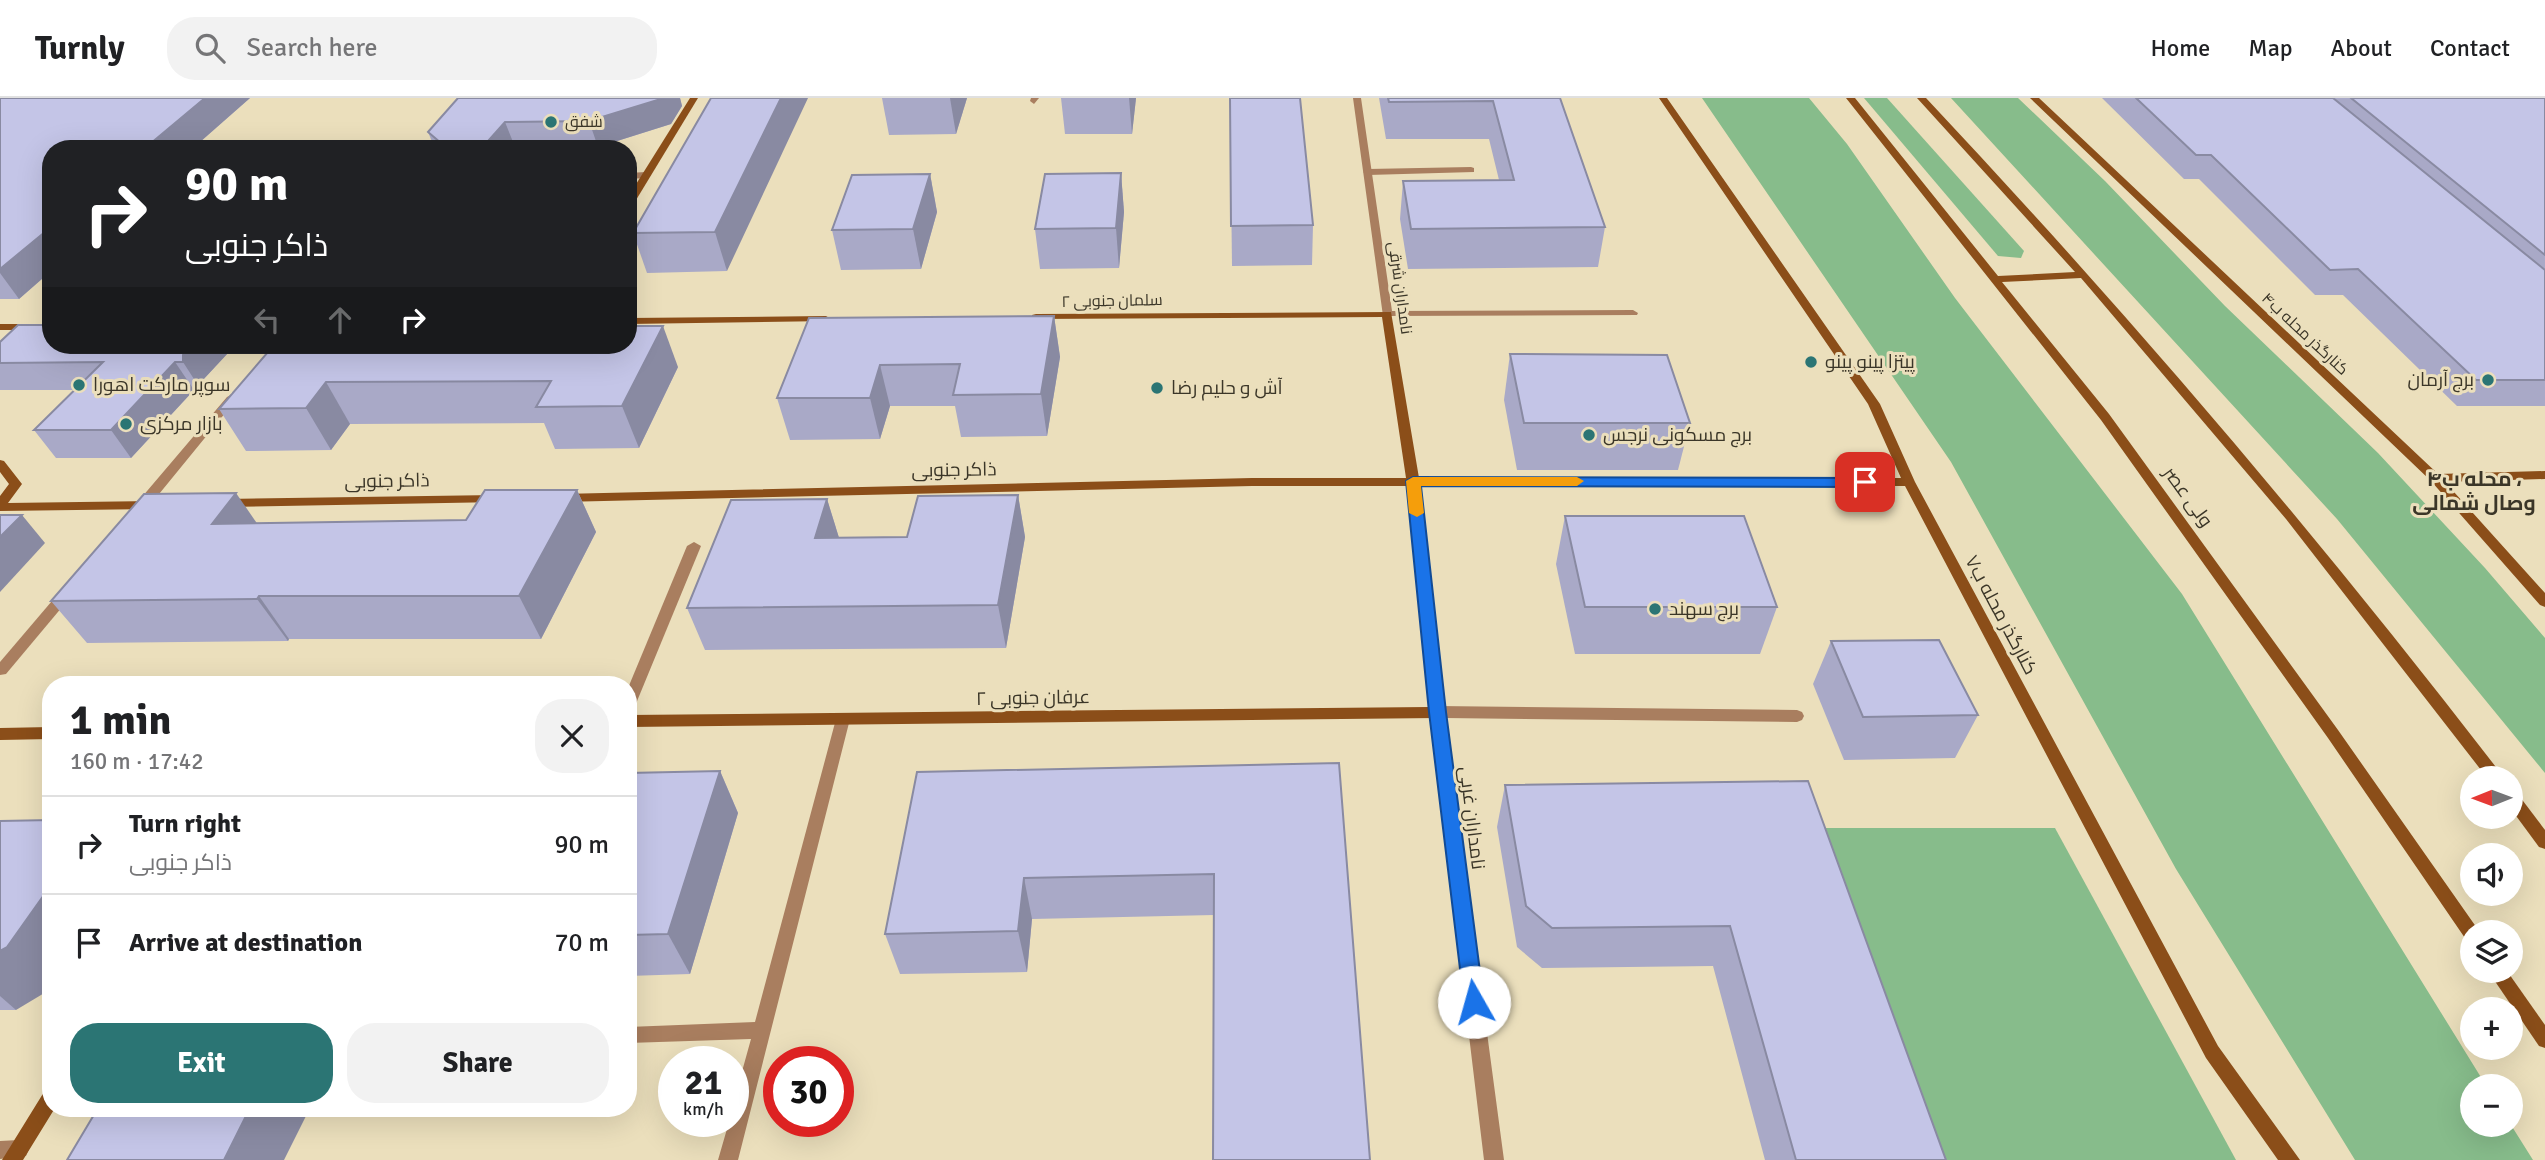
<!DOCTYPE html>
<meta charset="utf-8">
<style>
body{margin:0;font-family:Signika,Cairo,sans-serif;background:#f2f2f2;color:#202124;height:100vh;display:flex;flex-direction:column;font-size:26px;white-space:nowrap}
*{box-sizing:border-box;margin:0}
p{font-size:23px;color:#757577}
.icon{flex:none;width:38px;height:38px;fill:none;stroke:currentColor;stroke-width:2;stroke-linecap:round;stroke-linejoin:round}
.map{position:relative;flex:1;overflow:hidden}
.drawer{position:absolute;left:42px;top:578px;width:595px;height:441px;display:flex;flex-direction:column;background:#fff;border-radius:28px;box-shadow:0 7px 28px #0002}
.drawer>*{flex:none}
.guide{position:absolute;left:42px;top:42px;width:595px;height:214px;border-radius:28px;box-shadow:0 7px 28px #0002;background:#202124;color:#fff;overflow:hidden}
.needle{width:46px;rotate:269deg}
.fabs{position:absolute;left:2460px;top:668px;display:grid;gap:14px}
.fabs a{display:grid;place-items:center;width:63px;height:63px;border-radius:50%;background:#fff;box-shadow:0 7px 28px #0002;font-size:35px}
.speed{position:absolute;left:658px;top:948px;display:flex;gap:14px;font-size:35px;font-weight:700;text-align:center}
.speed>*{display:grid;place-content:center;width:91px;height:91px;border-radius:50%;background:#fff;box-shadow:0 7px 28px #0002;line-height:1}
.speed small{font-size:18px;font-weight:400}
.speed .limit{border:10px solid #d22;background:#fff;color:#111}
.pin{position:absolute;display:grid;place-items:center;width:60px;height:60px;color:#fff;margin:-30px;border-radius:14px;box-shadow:0 4px 10px #0006}
.me{position:absolute;width:77px;margin:-38px;rotate:353deg;stroke-linejoin:round;filter:drop-shadow(0 0 5px #0008)}
.turn{display:flex;align-items:center;gap:24px;height:147px;padding:0 28px;font-size:32px}
.turn .icon{width:91px;height:91px;stroke-width:2.5}
.turn b{display:block;font-size:49px;line-height:60px}
.lanes{display:flex;align-items:center;height:66px;padding:0 28px;background:#0003;justify-content:center;gap:35px;direction:ltr}
.lanes .off{opacity:.35}
.round{display:grid;place-items:center;flex:none;width:74px;height:74px;border-radius:28px;background:#f2f2f2}
.summary{display:flex;align-items:center;justify-content:space-between;height:119px;padding:0 28px}
h1{font-size:42px;font-weight:700;line-height:52px}
.cta{display:flex;gap:14px;margin-top:auto;padding:14px 28px}
.cta a{flex:1;height:80px;border-radius:28px;background:#2b7574;color:#fff;font-size:28px;font-weight:700;line-height:80px;text-align:center}
.cta a+a{background:#f2f2f2;color:#202124}
ul{padding:0;list-style:none}
li{display:flex;align-items:center;gap:21px;height:98px;padding:0 28px;border-top:2px solid #e0e0e0}
li div{flex:1}
li b{display:block;font-size:26px}
li em{font-style:normal}
header{display:flex;align-items:center;gap:42px;box-sizing:border-box;height:98px;padding:0 35px;background:#fff;border-bottom:2px solid #e0e0e0}
header strong{font-size:33px}
nav{display:flex;gap:38px;margin-inline-start:auto;font-size:24px}
.search{width:490px;height:63px;background:#f2f2f2;display:flex;align-items:center;gap:18px;box-sizing:border-box;padding:0 24px;border-radius:28px;color:#757577;font-size:26px}
.map>svg:first-child{display:block}
</style>
<header>
<strong>Turnly</strong>
<div class="search"><svg class="icon" aria-label="search" viewBox="0 0 24 24"><circle cx="10" cy="10" r="6"/><path d="M15 15l6 6"/></svg>Search here</div>
<nav><a>Home</a><a>Map</a><a>About</a><a>Contact</a></nav>
</header>
<div class="map">
<svg width="2545" height="1062" viewBox="0 0 2545 1062">
<rect width="100%" height="100%" fill="#ebdfbc"/>
<!-- green -->
<g fill="#87bc8b">
<polygon points="1702,0 1809,0 1847,46 1955,200 2182,496 2487,989 2473,989 2473,1027 2511,1027 2533,1062 2355,1062 2176,771 1951,364"/>
<polygon points="1864,0 1887,0 2024,153 2021,160 1998,158"/>
<polygon points="1951,0 2018,0 2105,83 2225,208 2378,355 2485,470 2545,540 2545,675 2337,421"/>
<polygon points="1822,730 2055,730 2236,1062 1936,1062"/>
</g>
<g fill="none" stroke-linecap="round" stroke-linejoin="round">
<!-- lane -->
<g fill="#a97e5f" fill-rule="evenodd">
<polygon points="1471,69 1474,70 1474,74 1368,77 1363,74 1368,71"/>
<polygon points="628,75 646,74 651,77 646,80 628,81"/>
<polygon points="231,297 237,301 235,303 146,412 136,412 135,409 136,406 227,299"/>
<polygon points="694,444 701,448 635,608 633,612 628,613 628,590 687,448"/>
<polygon points="68,488 73,490 75,493 73,496 6,576 0,577 0,564 63,490"/>
</g>
<!-- street -->
<g fill="#a97e5f" fill-rule="evenodd">
<polygon points="1031,0 1039,0 1034,6 1030,3"/>
<polygon points="1353,0 1361,0 1392,213 1633,212 1638,215 1637,217 1383,218"/>
<polygon points="1437,608 1797,612 1802,614 1804,618 1802,622 1797,624 1445,620 1504,1062 1484,1062 1430,614 1432,610"/>
<polygon points="843,615 848,617 850,621 738,1062 718,1062 729,1024 733,1024 733,1006 751,941 628,945 628,929 755,924 836,621 838,617"/>
<polygon points="19,1042 26,1044 29,1051 26,1058 0,1061 0,1043"/>
</g>
<!-- secondary -->
<g fill="#8b4e19" fill-rule="evenodd">
<polygon points="690,0 698,0 633,107 628,110 628,99"/>
<polygon points="1659,0 1667,0 1880,306 1915,384 2218,948 2300,1062 2278,1062 2206,960 1905,388 1420,388 1444,614 1442,618 1437,620 628,629 628,617 1429,609 1407,388 1252,388 561,404 555,400 561,396 1252,380 1406,380 1382,219 1032,221 1032,217 1036,216 1391,214 1419,380 1901,380 1868,306"/>
<path d="M1846 0H1855L1998 178 2075 174 1917 0H1926C2129 216 2321 441 2502 677L2505 681H2488L2286 421 2081 180 2002 184 2109 316 2338 632 2479 833 2480 835H2473V845L2467 843 2328 640 2101 322Z"/>
<polygon points="2030,0 2039,0 2438,376 2545,373 2545,381 2445,384 2545,495 2545,509 2540,507 2431,383"/>
<polygon points="826,218 831,221 830,223 628,226 628,220"/>
<rect x="0" y="226" width="51" height="6"/>
<polygon points="0,362 4,363 22,386 8,405 153,403 159,407 153,411 0,413 0,398 9,386 0,374"/>
<polygon points="496,397 500,398 502,401 500,404 225,409 219,405 225,401"/>
<polygon points="51,629 51,641 0,642 0,630"/>
<polygon points="2511,693 2517,695 2545,732 2545,751 2539,749 2511,711"/>
<polygon points="2488,873 2507,873 2545,927 2545,950 2539,948"/>
<polygon points="51,991 51,1010 55,1010 23,1062 2,1062 44,994"/>
</g>
</g>
<!-- wall -->
<g fill="#a9a9c7">
<polygon points="0,0 250,0 192,51 51,51 51,173 19,201 0,201"/>
<polygon points="458,0 680,0 682,8 671,26 598,49 515,49 514,51 435,51 428,34"/>
<polygon points="711,0 727,173 647,175 633,135"/>
<polygon points="882,0 967,0 956,36 889,37"/>
<polygon points="1061,0 1136,0 1132,36 1065,36"/>
<polygon points="1230,0 1313,127 1312,167 1232,168"/>
<polygon points="1379,0 1560,0 1605,129 1598,169 1408,171 1400,121 1403,83 1499,82 1489,41 1386,41"/>
<polygon points="2102,0 2545,0 2545,308 2457,308 2343,197 2315,197 2199,81 2184,81"/>
<polygon points="1121,75 1124,114 1119,170 1040,171 1035,131"/>
<polygon points="930,76 937,114 921,171 841,172 832,132"/>
<polygon points="1054,218 1060,259 1047,338 961,339 955,308 890,308 880,341 790,342 777,300 809,220"/>
<polygon points="0,244 228,255 201,284 201,292 194,292 131,360 56,360 34,332 75,292 0,292"/>
<polygon points="274,247 678,269 639,350 555,351 544,325 350,326 331,352 246,353 219,311"/>
<polygon points="1510,256 1690,325 1678,372 1517,372 1504,302"/>
<polygon points="577,392 596,434 541,541 289,541 288,543 87,545 51,503 257,425 466,422"/>
<polygon points="1018,397 1025,439 1006,550 705,552 687,510 827,401 839,440 907,439"/>
<polygon points="1565,418 1777,509 1760,556 1575,556 1556,466"/>
<polygon points="1831,543 1978,617 1955,660 1844,662 1813,586"/>
<polygon points="1339,665 1214,817 1032,821 1027,874 900,876 885,836 917,674"/>
<polygon points="720,673 738,715 690,876 628,878 628,675"/>
<polygon points="1808,683 1946,1062 1765,1062 1713,868 1542,870 1517,849 1497,729 1505,687"/>
<polygon points="0,723 16,912 0,912"/>
</g>
<!-- shaded-wall -->
<g fill="#898aa2">
<polygon points="205,0 250,0 192,51 144,51"/>
<polygon points="664,0 680,0 682,8 671,26 598,49 589,23"/>
<polygon points="781,0 808,0 727,173 715,134"/>
<polygon points="950,0 967,0 956,36"/>
<polygon points="1129,0 1136,0 1132,36"/>
<polygon points="505,24 515,49 514,51 481,51"/>
<polygon points="1121,75 1124,114 1119,170 1116,130"/>
<polygon points="930,76 937,114 921,171 913,131"/>
<polygon points="51,129 51,173 19,201 0,175 0,171"/>
<polygon points="1054,218 1060,259 1047,338 1041,296"/>
<polygon points="663,228 678,269 639,350 622,308"/>
<polygon points="192,247 223,247 228,255 201,284 201,292 183,264 183,257"/>
<polygon points="175,264 194,292 131,360 111,332"/>
<polygon points="880,267 890,308 880,341 870,300"/>
<polygon points="326,284 350,326 331,352 306,310"/>
<polygon points="577,392 596,434 541,541 519,498"/>
<polygon points="236,395 265,437 212,426"/>
<polygon points="1018,397 1025,439 1006,550 998,507"/>
<polygon points="827,401 840,443 815,440"/>
<polygon points="22,417 45,445 0,494 0,439"/>
<polygon points="259,498 289,541 288,543 257,501"/>
<polygon points="720,673 738,715 690,876 668,836"/>
<polygon points="1024,780 1032,821 1027,874 1018,833"/>
<polygon points="51,787 51,891 16,912 0,898 0,853"/>
<polygon points="250,1010 310,1010 284,1062 224,1062"/>
</g>
<!-- building -->
<g fill="#c4c5e7" stroke="#898aa2" stroke-width="2">
<polygon points="0,0 205,0 144,51 51,51 51,129 0,171"/>
<polygon points="458,0 664,0 589,23 505,24 481,51 448,51 428,34"/>
<polygon points="711,0 781,0 715,134 633,135"/>
<polygon points="1230,0 1300,0 1313,127 1231,128"/>
<polygon points="1388,0 1560,0 1605,129 1411,131 1403,83 1514,82 1493,3 1389,4"/>
<polygon points="2136,0 2333,0 2545,172 2545,282 2476,282 2358,171 2330,172 2211,57 2196,57"/>
<polygon points="2351,0 2545,0 2545,157"/>
<polygon points="1121,75 1116,130 1035,131 1045,76"/>
<polygon points="930,76 913,131 832,132 852,77"/>
<polygon points="1054,218 1041,296 953,297 960,266 880,267 870,300 777,300 809,220"/>
<polygon points="18,227 51,227 51,247 192,247 183,257 183,264 175,264 111,332 34,332 103,264 0,265 0,244"/>
<polygon points="628,228 663,228 622,308 536,309 551,283 326,284 306,310 219,311 274,247 628,247"/>
<polygon points="1510,256 1667,257 1690,325 1524,325"/>
<polygon points="485,392 577,392 519,498 259,498 257,501 51,503 144,396 236,395 212,426 466,422"/>
<polygon points="1018,397 998,507 687,510 731,402 827,401 815,440 907,439 918,398"/>
<polygon points="0,417 22,417 0,439"/>
<polygon points="1565,418 1744,418 1777,509 1585,509"/>
<polygon points="1939,542 1978,617 1863,619 1831,543"/>
<polygon points="1339,665 1370,1062 1213,1062 1214,776 1024,780 1018,833 885,836 917,674"/>
<polygon points="720,673 668,836 628,837 628,675"/>
<polygon points="1808,683 1946,1062 1796,1062 1730,828 1552,830 1526,808 1505,687"/>
<polygon points="51,722 51,787 7,849 0,853 0,723"/>
<polygon points="98,1010 250,1010 224,1062 67,1062"/>
</g>
<!-- route -->
<polygon fill="#1a73e8" stroke="#114b97" stroke-width="2" points="1413,379 1865,380 1872,384 1865,389 1421,388 1446,614 1484,904 1481,910 1474,913 1467,910 1464,904 1429,614 1406,383"/>
<!-- slow -->
<polygon fill="#f59e0b" points="1413,379 1577,379 1584,383 1577,388 1421,388 1424,415 1417,419 1409,415 1406,383"/>
<!-- markers -->
<g fill="#2b7574" stroke="#ebdfbc" stroke-width="2.5">
<circle cx="551" cy="24" r="7"/>
<circle cx="1811" cy="264" r="7"/>
<circle cx="2488" cy="282" r="7"/>
<circle cx="79" cy="287" r="7"/>
<circle cx="1157" cy="290" r="7"/>
<circle cx="126" cy="326" r="7"/>
<circle cx="1589" cy="337" r="7"/>
<circle cx="1655" cy="511" r="7"/>
</g>
<g text-anchor="middle" dominant-baseline="central" stroke-width="6" stroke-linejoin="round" paint-order="stroke">
<!-- far-poi labels -->
<g font-size="16" fill="#3b3628" stroke="#ebdfbc" text-anchor="start">
<text x="565" y="24">شفق</text>
</g>
<!-- far-street labels -->
<g font-size="16" fill="#3b3628" stroke="#ebdfbc">
<text transform="translate(1400 190) rotate(82)">نامداران شرقی</text>
<text transform="translate(1112 203) rotate(-1)">سلمان جنوبی ۲</text>
<text transform="translate(2305 236) rotate(43)">کنارگذر محله ب۴</text>
</g>
<!-- poi labels -->
<g font-size="19" fill="#3b3628" stroke="#ebdfbc" text-anchor="start">
<text x="1825" y="264">پیتزا پینو پینو</text>
<text x="2474" y="282" text-anchor="end">برج آرمان</text>
<text x="93" y="287">سوپر مارکت اهورا</text>
<text x="1171" y="290">آش و حلیم رضا</text>
<text x="140" y="326">بازار مرکزی</text>
<text x="1603" y="337">برج مسکونی نرجس</text>
<text x="1669" y="511">برج سهند</text>
</g>
<!-- street labels -->
<g font-size="19" fill="#3b3628" stroke="#ebdfbc">
<text transform="translate(954 372) rotate(-1)">ذاکر جنوبی</text>
<text transform="translate(387 383) rotate(-1)">ذاکر جنوبی</text>
<text transform="translate(2188 399) rotate(54)">ولی عصر</text>
<text transform="translate(2001 517) rotate(62)">کنارگذر محله ب۷</text>
<text transform="translate(1033 600) rotate(-1)">عرفان جنوبی ۲</text>
<text transform="translate(1472 720) rotate(83)">نامداران غربی</text>
</g>
<!-- neighbourhood labels -->
<g font-size="21" font-weight="bold" fill="#3b3628" stroke="#ebdfbc">
<text x="2474" y="381">محله ب۴ ،<tspan x="2474" dy="24">وصال شمالی</tspan></text>
</g>
</g>
</svg>
<div class="fabs">
<a><svg class="needle" viewBox="-14 -14 28 28"><path d="M0-13l5 13h-10z" fill="#e53935"/><path d="M0 13l5-13h-10z" fill="#757577"/></svg></a>
<a><svg class="icon" aria-label="sound" viewBox="0 0 24 24"><path d="M4 9h4l5-4v14l-5-4H4zM17 9q2 3 0 6"/></svg></a>
<a><svg class="icon" aria-label="layers" viewBox="0 0 24 24"><path d="M12 4l9 5-9 5-9-5zM3 14l9 5 9-5"/></svg></a>
<a>+</a>
<a>−</a>
</div>
<div class="speed"><div>21<small>km/h</small></div><div class="limit">30</div></div>
<div class="pin" style="left:1865px;top:384px;background:#d93025"><svg class="icon" aria-label="arrive" viewBox="0 0 24 24"><path d="M6 21V4h12l-3 4 3 4H6"/></svg></div>
<svg class="me" style="left:1474px;top:904px" viewBox="-20 -20 40 40"><circle r="19" fill="#fff"/><path d="M0-13L10 11 0 6-10 11z" fill="#1a73e8"/></svg>
<div class="guide">
<div class="turn"><svg class="icon" aria-label="right" viewBox="0 0 24 24"><path d="M7 20v-9h11M14 6l5 5-5 5"/></svg><div><b>90 m</b>ذاکر جنوبی</div></div>
<div class="lanes"><svg class="icon off" aria-label="left" viewBox="0 0 24 24"><path d="M17 20v-9H6M10 6l-5 5 5 5"/></svg><svg class="icon off" aria-label="ahead" viewBox="0 0 24 24"><path d="M12 20V5M6 11l6-6 6 6"/></svg><svg class="icon" aria-label="right" viewBox="0 0 24 24"><path d="M7 20v-9h11M14 6l5 5-5 5"/></svg></div>
</div>
<section class="drawer">
<div class="summary"><div><h1>1 min</h1><p>160 m · 17:42</p></div><a class="round"><svg class="icon" aria-label="close" viewBox="0 0 24 24"><path d="M6 6l12 12M18 6L6 18"/></svg></a></div>
<ul>
<li><svg class="icon" aria-label="right" viewBox="0 0 24 24"><path d="M7 20v-9h11M14 6l5 5-5 5"/></svg><div><b>Turn right</b><p>ذاکر جنوبی</p></div><em>90 m</em></li>
<li><svg class="icon" aria-label="arrive" viewBox="0 0 24 24"><path d="M6 21V4h12l-3 4 3 4H6"/></svg><div><b>Arrive at destination</b></div><em>70 m</em></li>
</ul>
<div class="cta"><a>Exit</a><a>Share</a></div>
</section>
</div>
